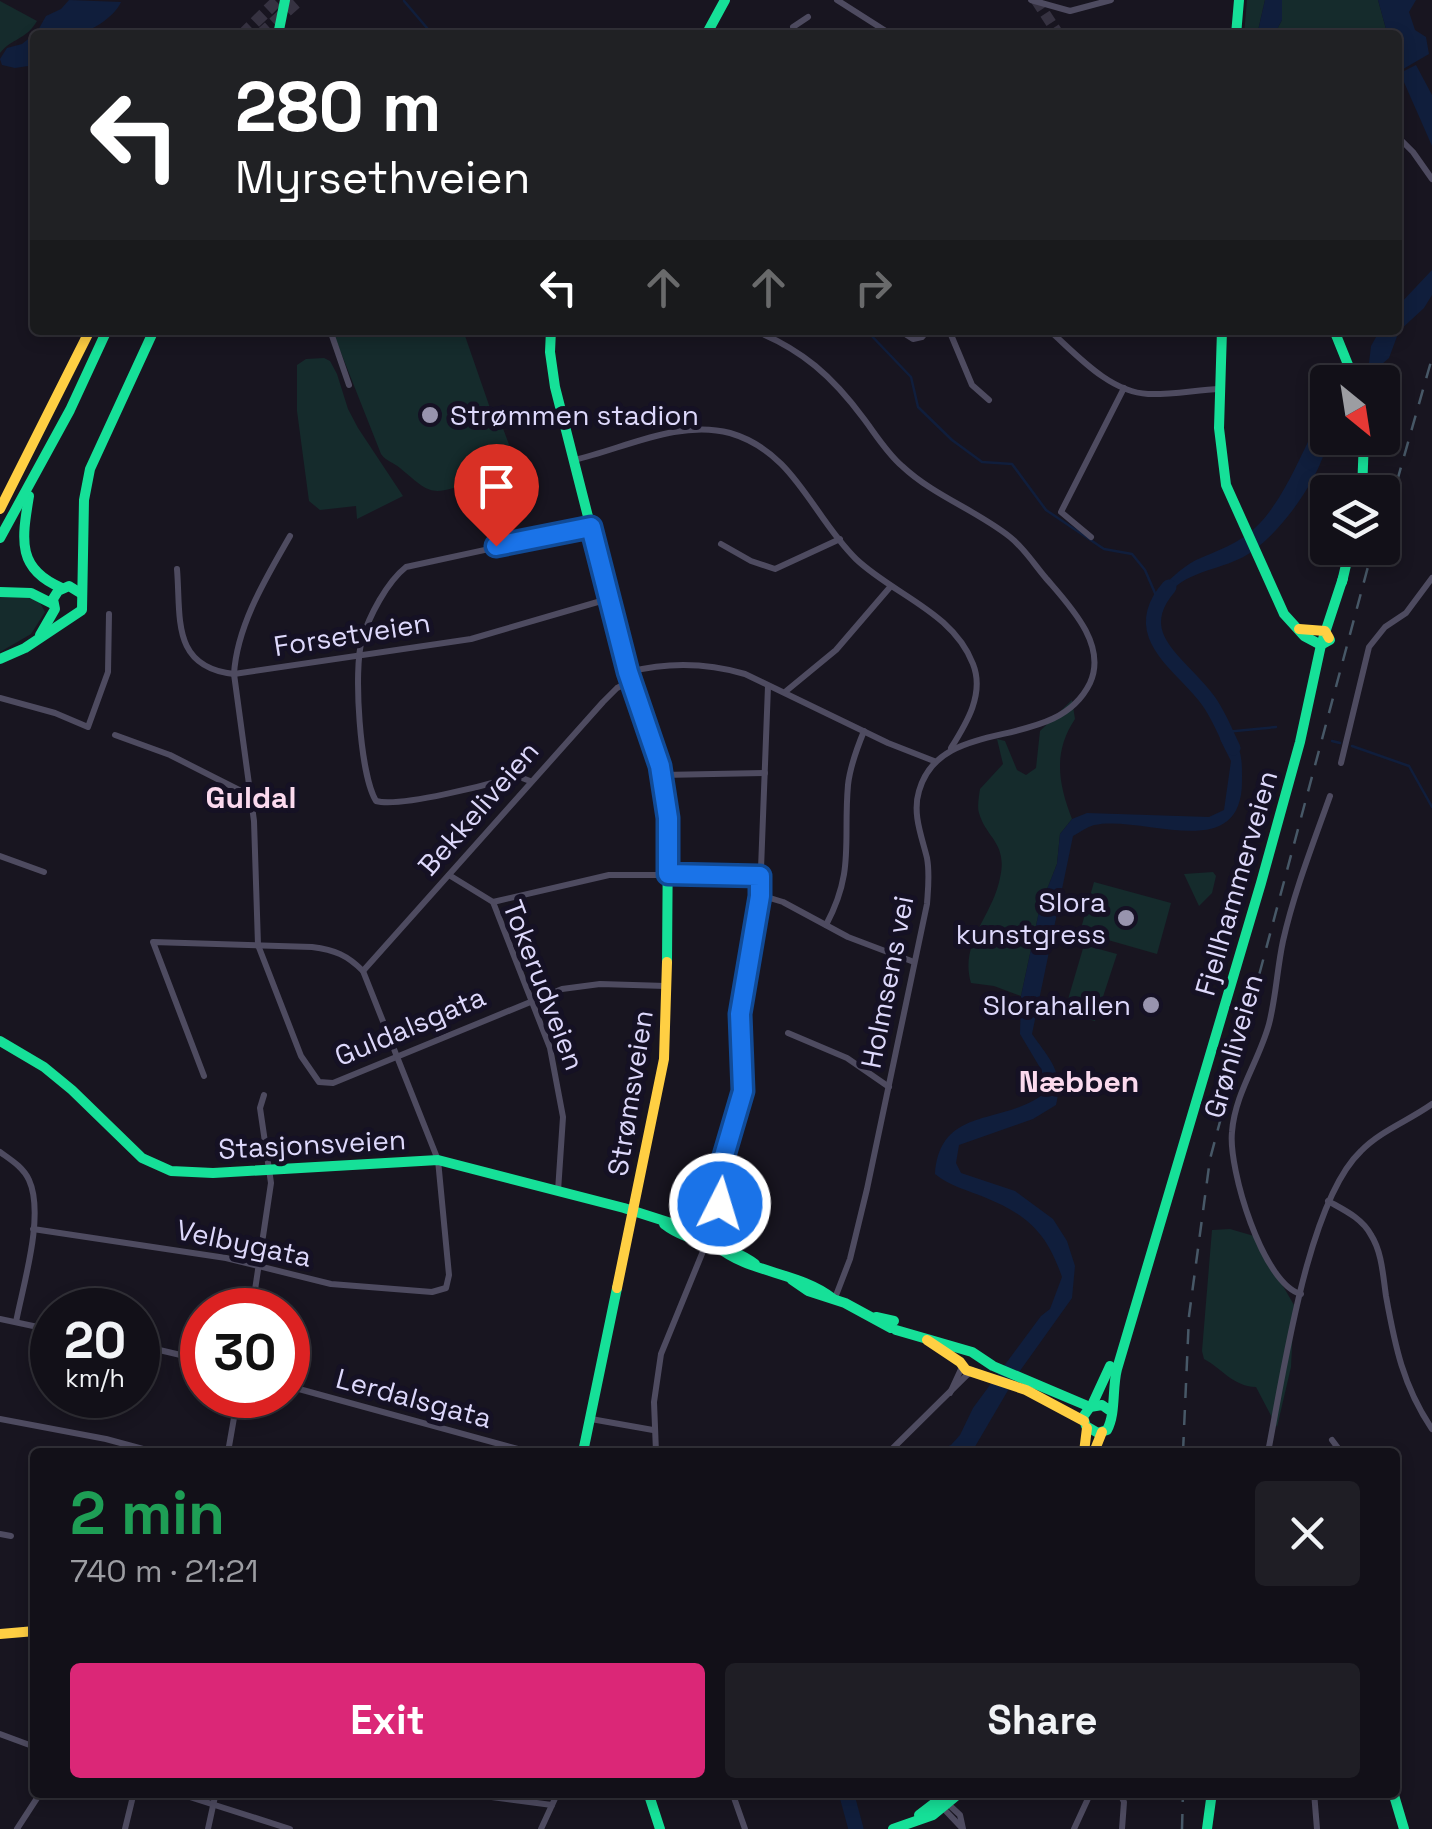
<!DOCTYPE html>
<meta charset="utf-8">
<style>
body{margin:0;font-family:"Space Grotesk",sans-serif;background:#1f1e25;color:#f1f3f6;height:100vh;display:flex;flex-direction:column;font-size:38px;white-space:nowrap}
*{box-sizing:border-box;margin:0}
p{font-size:32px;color:#9c9da2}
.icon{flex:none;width:55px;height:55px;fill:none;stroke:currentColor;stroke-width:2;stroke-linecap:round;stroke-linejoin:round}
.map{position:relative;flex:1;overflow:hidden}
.side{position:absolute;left:30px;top:1448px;width:1370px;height:350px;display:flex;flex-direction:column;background:#121018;border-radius:10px;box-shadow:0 5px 15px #0003,0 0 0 2px #313037}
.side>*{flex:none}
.guide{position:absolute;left:30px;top:30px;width:1372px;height:305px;border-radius:10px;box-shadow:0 5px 15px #0003,0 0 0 2px #313037;background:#202124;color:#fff;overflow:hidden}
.needle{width:65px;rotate:150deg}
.buttons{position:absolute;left:1310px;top:365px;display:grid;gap:20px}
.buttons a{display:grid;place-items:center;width:90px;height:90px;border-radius:10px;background:#121018;box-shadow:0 5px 15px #0003,0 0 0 2px #313037;font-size:50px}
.speed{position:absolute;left:30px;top:1288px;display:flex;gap:20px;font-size:50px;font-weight:700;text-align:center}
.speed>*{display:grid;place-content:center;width:130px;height:130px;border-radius:50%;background:#121018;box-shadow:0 5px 15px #0003,0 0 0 2px #313037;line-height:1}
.speed small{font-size:25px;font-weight:400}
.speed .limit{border:15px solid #d22;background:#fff;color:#111}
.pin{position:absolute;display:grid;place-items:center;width:85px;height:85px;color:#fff;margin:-102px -42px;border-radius:50% 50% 50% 0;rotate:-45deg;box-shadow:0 0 10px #0007}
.pin .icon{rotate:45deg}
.me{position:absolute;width:110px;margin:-55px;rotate:5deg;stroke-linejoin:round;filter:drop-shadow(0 0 8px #0008)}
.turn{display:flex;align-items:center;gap:35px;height:210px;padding:0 40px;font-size:45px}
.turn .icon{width:130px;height:130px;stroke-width:2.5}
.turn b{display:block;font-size:70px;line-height:85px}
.lanes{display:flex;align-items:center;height:95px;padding:0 40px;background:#0003;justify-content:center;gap:50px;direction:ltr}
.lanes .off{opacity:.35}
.round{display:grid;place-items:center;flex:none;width:105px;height:105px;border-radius:10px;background:#1f1e25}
.overview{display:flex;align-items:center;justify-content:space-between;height:170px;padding:0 40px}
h1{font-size:60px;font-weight:700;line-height:75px;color:#1e9e55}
.button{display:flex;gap:20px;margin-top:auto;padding:20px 40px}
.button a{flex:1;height:115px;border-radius:10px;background:#db2777;color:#fff;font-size:40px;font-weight:700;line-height:115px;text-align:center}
.button a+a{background:#1f1e25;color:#f1f3f6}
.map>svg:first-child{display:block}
</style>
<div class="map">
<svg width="1432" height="1829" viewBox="0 0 1432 1829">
<rect width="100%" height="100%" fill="#181520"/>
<!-- green -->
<g fill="#152b2c">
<polygon points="1247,0 1265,0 1257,35 1244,35"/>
<polygon points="1282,0 1378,0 1386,29 1391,35 1274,35 1282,20"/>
<path d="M0 1 37 21C26 40 12 38 0 53Z"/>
<path d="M332 330H463L490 408 501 423 514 458 500 462 502 468C494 477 484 479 473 482 430 496 432 495 400 468 393 462 387 462 381 454Z"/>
<polygon points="324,358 330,361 337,374 348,409 358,428 403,496 357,519 356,506 320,510 309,501 297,411 297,365 306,359"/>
<polygon points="0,596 22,596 39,601 45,612 31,634 0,652"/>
<path d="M1072 700 1075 719C1053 752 1058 783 1072 819L1060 834 1057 864 1040 907 1021 996 994 986 971 983C959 943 993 915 1000 878 1008 843 986 838 979 813 977 807 979 796 980 789L1003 764 997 739 1005 741 1017 770 1026 775 1036 768 1040 731Z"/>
<polygon points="1213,872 1216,876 1212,893 1199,906 1184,874"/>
<polygon points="1094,882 1171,903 1157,954 1080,932"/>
<polygon points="1084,945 1117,954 1095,1021 1064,1013"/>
<path d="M1230 1229 1254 1236 1294 1305 1291 1367 1277 1427 1256 1387C1232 1386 1223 1369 1204 1359L1202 1351 1212 1230Z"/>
</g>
<!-- water -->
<g fill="#101e3c">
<path d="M69 0 121 2C115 17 87 35 70 35L67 30 60 35H35V65L15 68 2 65 0 59 7 48 22 44 37 32 46 16 61 9Z"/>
<polygon points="1265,0 1282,0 1282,20 1274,35 1257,35"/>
<polygon points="1378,0 1416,0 1409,12 1415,30 1426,37 1429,54 1398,72 1401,51 1398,35 1391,35 1386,29"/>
<polygon points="1416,65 1432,95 1432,146 1400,73"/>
<polygon points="1432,270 1432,295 1424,308 1399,331 1389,358 1361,382 1343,382 1347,377 1369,363 1371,346 1380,330 1398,330 1398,306"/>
<path d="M1327 407C1327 417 1329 428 1328 438 1323 476 1275 543 1239 559 1212 572 1176 573 1162 605L1154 594C1168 582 1179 569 1196 560 1216 551 1239 544 1256 527 1288 496 1304 443 1327 407Z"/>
<path d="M1225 732C1243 745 1242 760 1242 781 1242 866 1143 814 1094 825 1087 827 1080 832 1073 836L1032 1034C1050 1060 1064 1071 1056 1105L1033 1119 959 1145 956 1163 961 1173 1015 1191 1053 1219 1067 1241 1075 1266 1072 1298 1017 1375 973 1450 933 1452 951 1445 960 1435 973 1408 1041 1316 1050 1309 1062 1277C1047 1233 1028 1215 984 1197 967 1190 950 1186 935 1174 940 1107 999 1125 1041 1096L1042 1071 1020 1034 1021 996 1040 907 1057 864 1060 834 1072 819 1087 813 1209 817 1224 810 1231 761 1220 739Z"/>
</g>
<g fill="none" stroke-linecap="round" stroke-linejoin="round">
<!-- stream -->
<g stroke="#101e3c" stroke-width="2.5">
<polyline points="404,1 433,35"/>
<polyline points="866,330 911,377 918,407 952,440 982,462 1012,464 1046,510 1104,549 1132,554 1145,570 1158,600"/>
<polyline points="1225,732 1276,727"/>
<polyline points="1332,741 1340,743"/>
<polyline points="1352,746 1409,766 1432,807"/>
</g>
<!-- river -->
<g stroke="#101e3c" stroke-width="15">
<path d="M1169 587C1127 635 1180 663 1207 699 1218 713 1225 732 1233 748"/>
<polyline points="846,1792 856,1829"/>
</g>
<!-- primary-tunnel -->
<polyline stroke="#363241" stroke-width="11" stroke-dasharray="11 5.5" stroke-linecap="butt" points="1036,0 1059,35"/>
<!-- highway-tunnel -->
<g stroke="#363241" stroke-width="12" stroke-dasharray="12 6" stroke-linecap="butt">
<polyline points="242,35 278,0"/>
<polyline points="260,35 299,0"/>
</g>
<!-- street -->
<g stroke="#4e4b60" stroke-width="6">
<polyline points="837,0 892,35"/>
<polyline points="1031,0 1070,11 1111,0"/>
<polyline points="797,35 793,27 808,17"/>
<polyline points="1398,137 1413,152 1432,179"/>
<polyline points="330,330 349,385"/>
<path d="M753 330C802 349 833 377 864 419 876 435 887 453 902 466 934 496 976 510 1010 537 1024 548 1034 564 1045 577 1068 604 1108 644 1090 683 1055 755 941 713 919 791 912 814 922 837 927 858 930 874 928 889 927 904L867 1189 850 1259 835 1298"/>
<polyline points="899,330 913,339 922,337 928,330"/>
<polyline points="949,330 972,385 989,400"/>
<path d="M1049 330C1076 354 1109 392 1148 394 1171 395 1196 390 1220 389"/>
<path d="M574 460C623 449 679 419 730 433 795 452 812 516 856 559 894 595 953 612 973 664 985 694 966 724 951 748"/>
<path d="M290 536C266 578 237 625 234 674L254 821 258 945 301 1056 319 1082 333 1083 562 989 600 984 666 986"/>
<polyline points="1091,537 1061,512 1124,388"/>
<polyline points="721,544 751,561 775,569 840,539"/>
<path d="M177 569C181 618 171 667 234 674L471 639 608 599"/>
<path d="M629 672C668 662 707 663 745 674L888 743 934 761"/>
<polyline points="785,692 836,650 891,586"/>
<polyline points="0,698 55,713 88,727 108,672 109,614"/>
<polyline points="115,735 170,755 251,796"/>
<polyline points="1341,763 1369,647 1385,627 1406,613 1432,578"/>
<polyline points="662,775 765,773"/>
<path d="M530 781 517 776C490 784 400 808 376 801 360 775 353 669 362 640 369 616 387 582 406 567L591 527"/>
<polyline points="0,856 44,872"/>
<polyline points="449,875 493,902 550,1048 563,1117 558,1191"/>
<polyline points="760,895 783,902 848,937 914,962"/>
<polyline points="493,902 609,875 760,875"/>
<path d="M826 925C855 871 843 841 848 785 850 766 857 748 864 731"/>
<polyline points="363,971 603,702 617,688 631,681"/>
<polyline points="788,1033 847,1058 889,1087"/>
<path d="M0 1152C11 1160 23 1167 29 1180 45 1215 23 1285 16 1322"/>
<path d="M1328 1201C1344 1210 1362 1218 1371 1235 1382 1252 1383 1276 1386 1296 1395 1346 1403 1386 1432 1429"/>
<path d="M33 1229 226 1258 331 1284 432 1292 446 1288 449 1275 438 1160 363 971C347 955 335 950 312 947L153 942 204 1076"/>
<path d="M1301 1294C1263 1285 1228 1168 1232 1132 1235 1093 1259 1061 1269 1024 1276 997 1277 969 1283 941 1294 892 1313 844 1330 796"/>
<polyline points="252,1310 271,1183 260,1108 264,1095"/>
<polyline points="0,1319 52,1330"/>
<polyline points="138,1345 202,1360"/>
<polyline points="288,1386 529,1452"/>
<polyline points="950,1393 962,1367"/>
<polyline points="0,1419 106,1439 154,1452"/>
<polyline points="591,1419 653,1430"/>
<polyline points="1332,1440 1341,1452"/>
<polyline points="228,1452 238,1395"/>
<polyline points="656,1452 654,1402 661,1354 717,1217 721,1167 742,1101 740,1014 760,895 768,686"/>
<polyline points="889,1452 972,1370"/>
<path d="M1268 1452C1283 1377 1307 1202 1361 1151 1380 1131 1410 1120 1432 1104"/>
<polyline points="0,1534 11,1536"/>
<polyline points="0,1734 35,1747"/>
<polyline points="174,1792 290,1829"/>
<polyline points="454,1792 552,1805"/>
<polyline points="732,1792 745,1829"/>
<polyline points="1113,1792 1121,1796 1124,1802 1122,1829"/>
<polyline points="1314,1792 1317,1829"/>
<polyline points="946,1802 960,1815 963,1829"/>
<polyline points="943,1808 962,1828"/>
<polyline points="17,1829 41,1792"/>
<polyline points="125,1829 134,1792"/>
<polyline points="208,1829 216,1792"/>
<polyline points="541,1829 558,1792"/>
<polyline points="1074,1829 1091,1792"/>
</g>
<!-- fast -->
<g stroke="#16e098" stroke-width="10">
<polyline points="278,35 285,0"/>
<polyline points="706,35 725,0"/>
<polyline points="1236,35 1239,0"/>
<polyline points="551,330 550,352 555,387 623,654 664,785 668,830 667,962"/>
<polyline points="1222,330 1219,428 1226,485 1284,614 1304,636 1321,645 1330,640"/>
<polyline points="1334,330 1355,382"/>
<polyline points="1362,492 1364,438"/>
<path d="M29 496C22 539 16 569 62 588"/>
<polyline points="0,538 70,410 107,330"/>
<polyline points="1342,582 1350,548"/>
<polyline points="0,592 31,593 53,604"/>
<polyline points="40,635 55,609 53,599 58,591 69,586 82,594"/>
<polyline points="0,659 25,648 82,610 84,500 90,469 154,330"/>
<polyline points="0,1041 44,1067 72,1090 142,1158 171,1171 213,1173 438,1160 624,1208 674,1224 693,1236"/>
<path d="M664 1224C691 1245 728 1243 755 1264"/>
<path d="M718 1247C747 1272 801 1273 832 1298"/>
<polyline points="792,1280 808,1291 845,1303 891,1328"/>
<polyline points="876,1317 894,1321"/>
<polyline points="896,1330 972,1352 993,1366 1090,1407"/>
<polyline points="1092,1405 1110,1366"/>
<path d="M1109 1410 1102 1405 1090 1407 1083 1417 1086 1426 1098 1433 1107 1430C1116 1414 1112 1388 1117 1369L1261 883 1300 742 1321 645 1343 578"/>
<polyline points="583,1452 617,1288"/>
<polyline points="648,1792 660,1829"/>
<polyline points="1393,1792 1404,1829"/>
<polyline points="919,1815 949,1792"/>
<polyline points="893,1829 933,1815 961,1792"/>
<polyline points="1207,1829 1212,1792"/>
</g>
<!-- slow -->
<g stroke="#ffcf43" stroke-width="10">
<polyline points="0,509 90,330"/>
<polyline points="1299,629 1325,631 1329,638"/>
<polyline points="617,1288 664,1059 667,962"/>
<polyline points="927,1340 960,1362 966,1370 1026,1390 1084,1421"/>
<polyline points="1084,1452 1087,1428"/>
<polyline points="1094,1452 1102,1432"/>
<polyline points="0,1634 35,1631"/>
</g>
<!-- rail -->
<g stroke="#475867" stroke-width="2.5" stroke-dasharray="15 12" stroke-linecap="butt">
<polyline points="1382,534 1432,358"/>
<polyline points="1183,1452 1189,1316 1210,1159 1373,548"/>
<polyline points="1182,1829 1183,1792"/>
</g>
</g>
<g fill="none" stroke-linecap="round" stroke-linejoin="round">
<!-- route casing -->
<g stroke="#114b97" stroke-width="25">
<polyline id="route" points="496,546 591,527 628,672 660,766 668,818 668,874 760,876 760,896 740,1014 743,1091 721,1166 720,1204"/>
</g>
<!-- route -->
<use href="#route" stroke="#1a73e8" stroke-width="18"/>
</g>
<!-- markers -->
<g fill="#9894ae" stroke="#151124" stroke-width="4">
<circle cx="430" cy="415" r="10"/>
<circle cx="1126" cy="918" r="10"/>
<circle cx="1151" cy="1005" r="10"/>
</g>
<g text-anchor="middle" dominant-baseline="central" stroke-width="10" stroke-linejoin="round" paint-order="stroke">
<!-- poi labels -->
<g font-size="28" fill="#ddd8fb" stroke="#151124" text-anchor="end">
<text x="450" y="415" text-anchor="start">Strømmen stadion</text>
<text x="1106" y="902">Slora<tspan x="1106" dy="32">kunstgress</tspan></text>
<text x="1131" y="1005">Slorahallen</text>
</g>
<!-- street labels -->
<g font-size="28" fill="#ddd8fb" stroke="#151124">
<text transform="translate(352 634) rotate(-9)">Forsetveien</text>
<text transform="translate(478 808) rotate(-49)">Bekkeliveien</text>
<text transform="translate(1236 883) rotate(-74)">Fjellhammerveien</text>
<text transform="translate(887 982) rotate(-79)">Holmsens vei</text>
<text transform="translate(544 985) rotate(69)">Tokerudveien</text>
<text transform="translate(410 1026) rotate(-23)">Guldalsgata</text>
<text transform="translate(1233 1046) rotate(-74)">Grønliveien</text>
<text transform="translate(630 1093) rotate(-81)">Strømsveien</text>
<text transform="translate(312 1144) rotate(-3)">Stasjonsveien</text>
<text transform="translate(244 1243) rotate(12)">Velbygata</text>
<text transform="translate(414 1398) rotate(15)">Lerdalsgata</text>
</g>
<!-- neighbourhood labels -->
<g font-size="30" font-weight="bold" fill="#fbdaee" stroke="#151124">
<text x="251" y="797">Guldal</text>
<text x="1079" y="1081">Næbben</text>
</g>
</g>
</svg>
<div class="buttons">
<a><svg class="needle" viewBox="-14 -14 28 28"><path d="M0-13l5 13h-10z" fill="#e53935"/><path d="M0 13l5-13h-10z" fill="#9c9da2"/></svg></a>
<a><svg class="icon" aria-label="layers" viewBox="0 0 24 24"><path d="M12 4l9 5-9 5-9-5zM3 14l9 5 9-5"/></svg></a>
</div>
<div class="speed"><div>20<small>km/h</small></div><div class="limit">30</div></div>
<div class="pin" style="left:496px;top:546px;background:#d93025"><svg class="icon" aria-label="arrive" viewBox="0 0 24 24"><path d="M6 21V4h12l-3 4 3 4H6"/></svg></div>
<svg class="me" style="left:720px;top:1204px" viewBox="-20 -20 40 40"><circle r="17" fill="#1a73e8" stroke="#fff" stroke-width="3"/><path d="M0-11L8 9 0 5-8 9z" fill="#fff"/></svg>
<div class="guide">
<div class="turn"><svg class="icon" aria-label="left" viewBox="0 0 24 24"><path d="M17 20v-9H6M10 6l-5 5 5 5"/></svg><div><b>280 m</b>Myrsethveien</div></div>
<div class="lanes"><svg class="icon" aria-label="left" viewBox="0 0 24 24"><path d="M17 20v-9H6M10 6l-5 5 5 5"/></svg><svg class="icon off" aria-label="ahead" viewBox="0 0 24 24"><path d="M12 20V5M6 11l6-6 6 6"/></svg><svg class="icon off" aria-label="ahead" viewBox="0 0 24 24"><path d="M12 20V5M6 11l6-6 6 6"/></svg><svg class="icon off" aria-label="right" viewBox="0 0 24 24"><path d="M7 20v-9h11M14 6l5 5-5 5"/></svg></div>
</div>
<section class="side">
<div class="overview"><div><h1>2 min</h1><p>740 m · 21:21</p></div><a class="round"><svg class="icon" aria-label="close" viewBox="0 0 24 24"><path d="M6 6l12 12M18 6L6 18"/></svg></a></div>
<div class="button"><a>Exit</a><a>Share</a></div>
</section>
</div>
